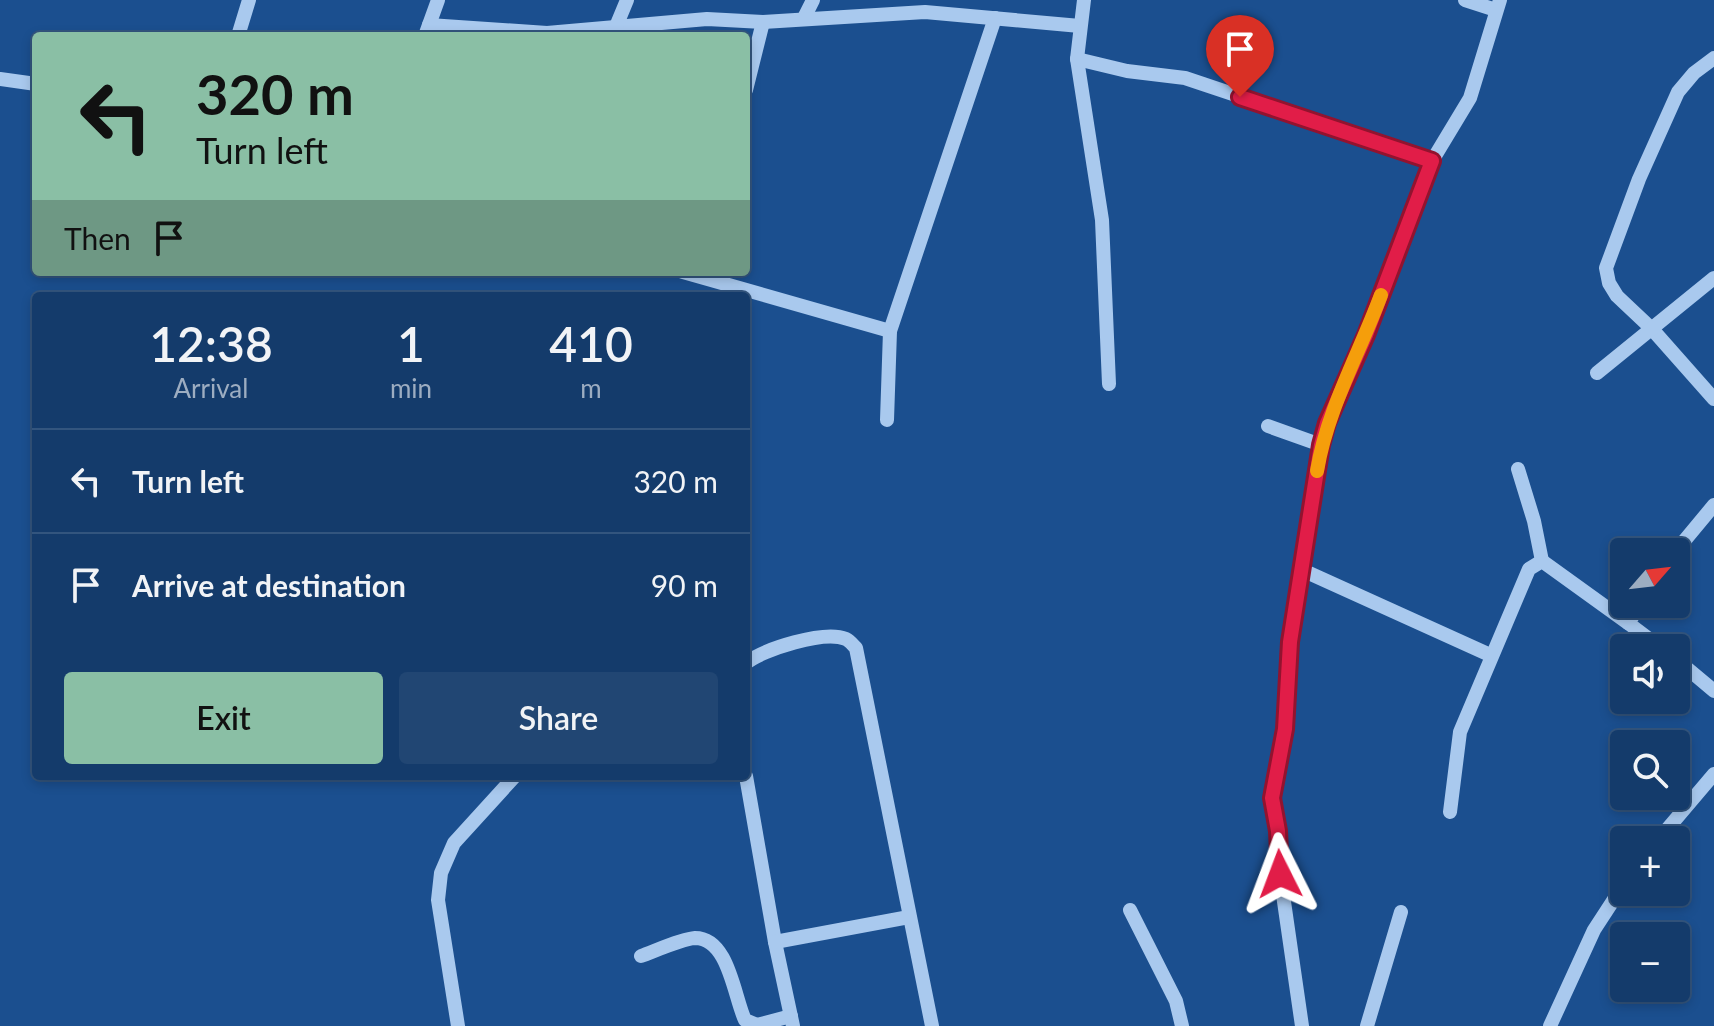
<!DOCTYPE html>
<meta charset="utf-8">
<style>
body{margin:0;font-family:Lato,sans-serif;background:#214673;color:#f1f3f6;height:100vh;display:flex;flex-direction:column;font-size:30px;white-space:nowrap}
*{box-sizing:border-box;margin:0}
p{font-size:26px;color:#9dadc1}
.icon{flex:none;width:44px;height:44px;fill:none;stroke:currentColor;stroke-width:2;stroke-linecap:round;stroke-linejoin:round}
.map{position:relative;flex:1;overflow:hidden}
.panel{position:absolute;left:32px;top:292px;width:718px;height:488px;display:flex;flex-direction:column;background:#143b6b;border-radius:8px;box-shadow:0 4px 12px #0003,0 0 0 2px #33557e}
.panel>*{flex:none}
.banner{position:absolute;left:32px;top:32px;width:718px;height:244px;border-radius:8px;box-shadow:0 4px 12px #0003,0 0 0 2px #33557e;background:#8abfa5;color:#111;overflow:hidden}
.needle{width:52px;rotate:62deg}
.buttons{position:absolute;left:1610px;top:538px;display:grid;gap:16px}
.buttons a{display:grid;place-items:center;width:80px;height:80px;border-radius:8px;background:#143b6b;box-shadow:0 4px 12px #0003,0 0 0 2px #33557e;font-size:40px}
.pin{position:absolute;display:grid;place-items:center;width:68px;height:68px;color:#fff;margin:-82px -34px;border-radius:50% 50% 50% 0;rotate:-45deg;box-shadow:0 0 8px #0007}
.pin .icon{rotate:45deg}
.me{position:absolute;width:88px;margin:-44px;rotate:357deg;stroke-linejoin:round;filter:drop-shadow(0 0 6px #0008)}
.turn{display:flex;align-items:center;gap:28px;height:168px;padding:0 32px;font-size:36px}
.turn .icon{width:104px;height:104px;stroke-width:2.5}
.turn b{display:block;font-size:56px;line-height:68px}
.then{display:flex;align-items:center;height:76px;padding:0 32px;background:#0003;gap:16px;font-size:30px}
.eta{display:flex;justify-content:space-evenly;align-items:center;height:136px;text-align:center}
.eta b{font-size:48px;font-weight:600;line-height:56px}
.action{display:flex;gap:16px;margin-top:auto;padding:16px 32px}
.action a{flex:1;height:92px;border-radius:8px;background:#8abfa5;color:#111;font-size:32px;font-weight:600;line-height:92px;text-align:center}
.action a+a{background:#214673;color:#f1f3f6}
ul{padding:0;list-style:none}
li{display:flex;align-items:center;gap:24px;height:104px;padding:0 32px;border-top:2px solid #33557e}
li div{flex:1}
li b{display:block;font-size:30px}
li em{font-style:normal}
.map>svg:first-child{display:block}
</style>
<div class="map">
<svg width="1714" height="1026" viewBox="0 0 1714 1026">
<rect width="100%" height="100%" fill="#1b4f8f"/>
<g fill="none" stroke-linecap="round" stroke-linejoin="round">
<!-- minor -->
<g stroke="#a9c9ee" stroke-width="14">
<polyline points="1084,0 1077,59 1102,220 1109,384"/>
<polyline points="1465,0 1496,10"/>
<polyline points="804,18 813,0"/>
<polyline points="429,25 547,33 707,19 763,22 925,12 1080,26"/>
<polyline points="615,29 627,0"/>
<polyline points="238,36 249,0"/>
<polyline points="425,36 438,0"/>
<polyline points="1714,58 1694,73 1678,92 1639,179 1606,268 1609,283 1617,296 1652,329 1714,399"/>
<polyline points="1077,59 1127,71 1185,78 1432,161"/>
<polyline points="0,79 36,84"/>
<polyline points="746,90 763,22"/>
<polyline points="683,272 890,331"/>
<polyline points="1597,373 1714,278"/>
<polyline points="887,420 890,331 995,18"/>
<polyline points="1268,426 1321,445"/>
<polyline points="1518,469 1534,521 1542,561"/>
<polyline points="1675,552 1714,505"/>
<polyline points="1300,569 1490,655"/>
<polyline points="1641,604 1628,623 1661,648"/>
<polyline points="1676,659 1714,691"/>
<path d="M746 663C764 649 824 630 846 639 850 641 853 645 856 648L932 1026"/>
<polyline points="746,776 775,942 793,1026"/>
<polyline points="1450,812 1460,732 1529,569 1542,561 1628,623"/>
<polyline points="1658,840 1714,774"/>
<polyline points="1130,910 1176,1001 1182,1026"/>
<polyline points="775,942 909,917"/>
<path d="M641 956C655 951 681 939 695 938 729 938 734 997 745 1020L757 1025 791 1016"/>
<polyline points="458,1026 438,900 441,873 454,843 515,776"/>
<polyline points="1302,1026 1280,874 1278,831 1272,798 1285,729 1290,642 1321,445 1327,423 1366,335 1432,161 1470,98 1500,0"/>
<polyline points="1367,1026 1401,912"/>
<polyline points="1550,1026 1594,930 1624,884"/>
</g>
</g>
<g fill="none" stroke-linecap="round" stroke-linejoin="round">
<!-- route casing -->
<g stroke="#92132f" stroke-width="20">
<polyline id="route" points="1240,97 1432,161 1366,335 1327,423 1321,445 1290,642 1285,729 1272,798 1278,831 1280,874"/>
</g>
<!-- route -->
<use href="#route" stroke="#e11d48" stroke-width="14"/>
<!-- slow -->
<path stroke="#f59e0b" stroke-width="14" d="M1317 471C1327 410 1359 354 1381 295"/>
</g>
</svg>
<div class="buttons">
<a><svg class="needle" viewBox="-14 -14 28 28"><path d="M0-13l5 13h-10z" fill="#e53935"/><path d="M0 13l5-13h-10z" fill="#9dadc1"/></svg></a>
<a><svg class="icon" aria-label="sound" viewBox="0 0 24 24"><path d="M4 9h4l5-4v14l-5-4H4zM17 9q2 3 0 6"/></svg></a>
<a><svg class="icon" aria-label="search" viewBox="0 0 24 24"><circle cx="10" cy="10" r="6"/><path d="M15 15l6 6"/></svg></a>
<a>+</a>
<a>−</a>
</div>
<div class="pin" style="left:1240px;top:97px;background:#d93025"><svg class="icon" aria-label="arrive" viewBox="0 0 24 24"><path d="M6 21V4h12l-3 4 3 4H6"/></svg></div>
<svg class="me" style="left:1280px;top:874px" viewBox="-20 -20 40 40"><path d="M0-17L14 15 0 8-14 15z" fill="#e11d48" stroke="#fff" stroke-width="4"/></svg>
<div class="banner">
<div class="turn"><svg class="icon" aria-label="left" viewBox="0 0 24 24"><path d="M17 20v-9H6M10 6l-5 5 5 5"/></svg><div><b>320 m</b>Turn left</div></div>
<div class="then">Then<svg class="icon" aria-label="arrive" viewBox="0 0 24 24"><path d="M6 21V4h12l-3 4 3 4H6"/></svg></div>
</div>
<section class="panel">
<div class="eta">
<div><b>12:38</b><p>Arrival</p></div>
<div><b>1</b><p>min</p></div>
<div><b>410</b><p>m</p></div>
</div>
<ul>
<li><svg class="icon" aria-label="left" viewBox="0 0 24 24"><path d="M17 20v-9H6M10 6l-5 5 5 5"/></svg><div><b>Turn left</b></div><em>320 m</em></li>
<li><svg class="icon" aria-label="arrive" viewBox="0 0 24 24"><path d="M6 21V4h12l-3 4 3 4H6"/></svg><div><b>Arrive at destination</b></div><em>90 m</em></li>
</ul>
<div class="action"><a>Exit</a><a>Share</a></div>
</section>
</div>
